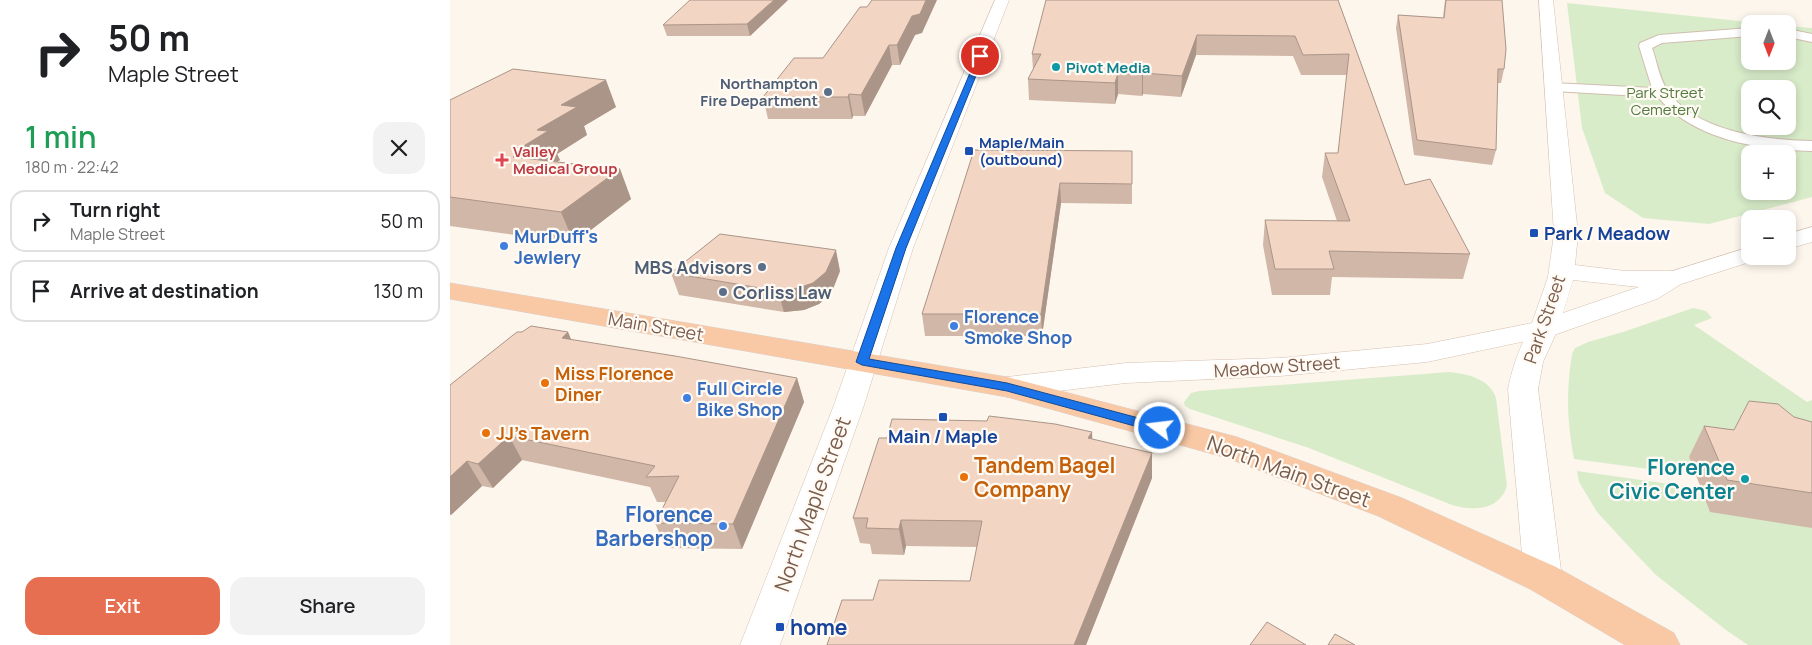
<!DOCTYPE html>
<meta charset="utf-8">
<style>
body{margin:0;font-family:Manrope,sans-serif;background:#f2f2f2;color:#202124;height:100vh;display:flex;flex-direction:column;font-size:19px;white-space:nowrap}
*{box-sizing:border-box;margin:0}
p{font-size:16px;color:#757577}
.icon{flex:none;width:28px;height:28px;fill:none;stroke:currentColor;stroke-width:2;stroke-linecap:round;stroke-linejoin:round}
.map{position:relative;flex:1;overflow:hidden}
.sheet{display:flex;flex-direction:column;background:#fff;width:450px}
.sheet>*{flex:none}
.banner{background:#fff;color:#202124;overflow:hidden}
.needle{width:32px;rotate:180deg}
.fabs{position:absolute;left:1291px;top:15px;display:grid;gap:10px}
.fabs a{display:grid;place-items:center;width:55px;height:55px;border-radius:10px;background:#fff;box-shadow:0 2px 8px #0003;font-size:25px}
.pin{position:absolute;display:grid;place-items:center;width:42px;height:42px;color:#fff;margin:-21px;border:2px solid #fff;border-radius:50%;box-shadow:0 1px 5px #0007}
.me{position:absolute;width:55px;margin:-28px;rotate:285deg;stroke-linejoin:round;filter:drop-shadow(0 0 4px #0008)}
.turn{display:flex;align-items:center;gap:18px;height:105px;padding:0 25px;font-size:22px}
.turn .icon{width:65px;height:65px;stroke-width:2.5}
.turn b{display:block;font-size:35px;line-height:42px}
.round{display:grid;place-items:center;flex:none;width:52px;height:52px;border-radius:15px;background:#f2f2f2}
.summary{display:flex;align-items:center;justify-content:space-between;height:85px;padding:0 25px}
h1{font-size:30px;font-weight:600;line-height:38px;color:#1e9e55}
.cta{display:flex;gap:10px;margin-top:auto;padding:10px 25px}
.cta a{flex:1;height:58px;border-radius:15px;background:#e76f51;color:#fff;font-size:20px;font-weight:600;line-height:58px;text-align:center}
.cta a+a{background:#f2f2f2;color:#202124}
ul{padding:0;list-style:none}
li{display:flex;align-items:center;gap:15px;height:62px;margin:0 10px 8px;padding:0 15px;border:2px solid #e0e0e0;border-radius:15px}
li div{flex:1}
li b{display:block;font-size:19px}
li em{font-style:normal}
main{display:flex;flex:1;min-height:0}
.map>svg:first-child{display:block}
</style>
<main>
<section class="sheet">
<div class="banner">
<div class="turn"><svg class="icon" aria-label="right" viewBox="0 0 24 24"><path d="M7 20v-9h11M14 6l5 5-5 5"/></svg><div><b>50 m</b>Maple Street</div></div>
</div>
<div class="summary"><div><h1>1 min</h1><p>180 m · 22:42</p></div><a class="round"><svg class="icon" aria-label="close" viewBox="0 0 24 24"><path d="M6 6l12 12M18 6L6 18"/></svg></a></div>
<ul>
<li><svg class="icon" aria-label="right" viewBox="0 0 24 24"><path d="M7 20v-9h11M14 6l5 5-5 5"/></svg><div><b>Turn right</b><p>Maple Street</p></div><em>50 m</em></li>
<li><svg class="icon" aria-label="arrive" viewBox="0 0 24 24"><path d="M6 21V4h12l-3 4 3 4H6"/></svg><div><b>Arrive at destination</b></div><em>130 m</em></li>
</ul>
<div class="cta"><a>Exit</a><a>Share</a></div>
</section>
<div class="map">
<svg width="1362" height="645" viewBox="0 0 1362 645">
<rect width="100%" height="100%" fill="#fdf6ec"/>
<!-- green -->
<g fill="#d8ecc9" fill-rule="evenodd">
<path d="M1117 3 1318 24H1300V61H1338V26L1362 28V197L1259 224 1193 218 1155 193 1132 128ZM1300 89H1338V126H1300ZM1300 154H1338V191H1300Z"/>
<path d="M1243 308 1256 311 1262 318 1244 325 1357 402 1362 400V458L1239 457 1245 472 1229 470V473L1124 459C1117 421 1116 392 1122 354L1125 348 1138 342 1173 332Z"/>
<path d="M1000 372C1018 374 1040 379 1046 398L1057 486C1049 511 1022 511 1002 505L859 448 740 409 735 406 734 402 741 393 749 391Z"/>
<polygon points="1127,471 1234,486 1237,492 1253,494 1362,528 1362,645 1298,645 1276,630 1206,575 1184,552 1147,512 1129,482"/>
</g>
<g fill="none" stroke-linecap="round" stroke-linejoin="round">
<!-- service casing -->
<g stroke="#d1beb0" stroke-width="2">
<g id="service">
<path d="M1300 28V36L1212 43 1202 48C1207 61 1209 79 1218 91 1246 132 1316 140 1362 141V151C1309 150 1244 140 1208 97L1103 91 1098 90 1096 87 1098 84 1103 83 1202 88 1189 46 1190 43 1209 35Z"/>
<polygon points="1338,29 1362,34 1362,42 1338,37"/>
</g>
</g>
<!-- tertiary casing -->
<g stroke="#d1beb0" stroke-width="1">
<g id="tertiary">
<polygon points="1362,227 1362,242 1338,249 1338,234"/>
<polygon points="1300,247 1300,256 1311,256 1309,259 1222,287 1213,284 1209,279 1213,274"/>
<path d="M1094 321 1104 323 1108 329 1093 362 1088 389 1112 578 1106 589 1093 593 1080 589 1074 578 1058 389C1063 365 1070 344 1084 323Z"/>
</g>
</g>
<!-- secondary casing -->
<g stroke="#d6c0b0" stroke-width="1">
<g id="secondary">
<polygon points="545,0 559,0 463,248 414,405 330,645 290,645 384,405 439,248"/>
<path d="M1089 0H1103L1128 234 1125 265 1175 271H1222L1231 274 1235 279 1231 284 1207 299 1104 335 977 362 830 376 676 383 557 397 546 394 542 387 546 380 557 377 676 363 830 358 977 344 1082 323 1098 277 1104 234ZM1123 280 1189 287 1113 313Z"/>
</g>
</g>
<!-- trunk casing -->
<g stroke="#dad1cd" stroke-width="1">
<polygon id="trunk" points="0,283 557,377 787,437 952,498 1106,567 1224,633 1230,645 1175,645 1080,589 928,516 777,458 557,397 0,299"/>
</g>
<!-- service -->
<use href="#service" fill="#fff" fill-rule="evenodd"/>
<!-- tertiary -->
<use href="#tertiary" fill="#fff" fill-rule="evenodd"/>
<!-- secondary -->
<use href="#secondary" fill="#fff" fill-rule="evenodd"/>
<!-- trunk -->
<use href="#trunk" fill="#f9c8a4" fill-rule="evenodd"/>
</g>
<!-- wall -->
<g fill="#d1b7a8">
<polygon points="338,0 300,36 217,36 213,25"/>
<polygon points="888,0 955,185 1020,254 1013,279 882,277 880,295 822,295 813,245 815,220 887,221 872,177 875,153 888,153 897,75 851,75 843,56 746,55 731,97 693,94 692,96 668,94 665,104 579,100 578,79 583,70 582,54"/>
<polygon points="995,0 1052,0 1054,69 1051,83 1047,83 1046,150 1042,165 964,155 946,28 948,15 993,18"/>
<polygon points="472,33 465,35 450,65 442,65 415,116 403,116 402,119 318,119 313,97 373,58"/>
<polygon points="0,100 166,107 134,126 137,135 107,154 110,160 107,162 170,169 181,199 124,243 0,226"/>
<polygon points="524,150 682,151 682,204 611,203 592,336 475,336 472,314"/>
<polygon points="390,271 381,294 369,304 354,310 334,312 229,295 221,273"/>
<polygon points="72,332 118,332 121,340 347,378 354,402 292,549 216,548 205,523 216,502 207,502 200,487 72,460 43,488 32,486 1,515 0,515 0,385"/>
<polygon points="1344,417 1362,422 1362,528 1260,512 1239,457 1254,426 1284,430"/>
<polygon points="642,432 642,439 702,478 636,645 423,600 520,581 527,547 456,546 454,555 422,554 420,544 410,543 403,518"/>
</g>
<!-- shaded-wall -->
<g fill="#aa9588">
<polygon points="324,0 338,0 300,36 297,24"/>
<polygon points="476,0 487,0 472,33 465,35 450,65 447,45 462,16"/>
<polygon points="747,35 746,55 731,97 732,76"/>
<polygon points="439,45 442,65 415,116 411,95"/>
<polygon points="668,73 668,94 665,104 665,83"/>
<polygon points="693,73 693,94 692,96 692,75"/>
<polygon points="156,80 166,107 134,126 137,135 107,154 110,160 90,173 63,157 111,105"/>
<polygon points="399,94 403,116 402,119 398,97"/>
<polygon points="170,169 181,199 124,243 111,212"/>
<polygon points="610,183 611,203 592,336 591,314"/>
<polygon points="386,250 390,271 381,294 369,304 354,310 334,312 328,291"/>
<polygon points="118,332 128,356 112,338"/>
<polygon points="347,378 354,402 292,549 283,524"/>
<polygon points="642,432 643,457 638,438"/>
<polygon points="59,436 72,460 43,488 28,464"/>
<polygon points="702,453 702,478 636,645 624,645"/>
<polygon points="17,461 32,486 1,515 0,513 0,477"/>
<polygon points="451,520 456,546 454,555 449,529"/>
</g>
<!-- building -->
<g fill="#f3d5c3" stroke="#aa9588">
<polygon points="240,0 324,0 297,24 213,25"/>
<polygon points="422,0 476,0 470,14 462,16 447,45 439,45 411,95 399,94 398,97 313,97 344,58 373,58 410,7 417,7"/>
<polygon points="596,0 888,0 955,185 980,179 1020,254 879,251 884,269 825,269 815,220 900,221 875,153 888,153 899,54 853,55 845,36 747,35 732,76 693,73 692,75 668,73 665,83 578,79 591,54 582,54"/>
<polygon points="996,0 1052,0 1056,49 1054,69 1048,69 1046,150 967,140 948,15 994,18"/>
<polygon points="63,69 156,80 111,105 127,107 87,130 98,131 72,147 79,148 63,157 170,169 111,212 0,197 0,100"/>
<polygon points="524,150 682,151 682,184 610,183 591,314 472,314"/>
<polygon points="270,234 386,250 376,272 363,283 348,288 328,291 221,273"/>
<polygon points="81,326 118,332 112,338 225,356 347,378 283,524 205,523 229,476 196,477 205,466 59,436 28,464 17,461 0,477 0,385 67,332 72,332"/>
<polygon points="1299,401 1328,404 1344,417 1362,422 1362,493 1277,480 1254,426 1284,430"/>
<polygon points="539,416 605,424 642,432 638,438 702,453 624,645 377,645 392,600 423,600 429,580 520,581 532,521 451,520 449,529 416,528 418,518 403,518 429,438 437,438 442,419 537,421"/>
<polygon points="817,622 856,645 800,645"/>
<polygon points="885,634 905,645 878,645"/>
</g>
<!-- route -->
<polygon fill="#1a73e8" stroke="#114b97" points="528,54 534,56 456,248 419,359 557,383 715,425 717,428 715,431 710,433 557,391 412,365 406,362 446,248"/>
<!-- markers -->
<g fill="#0f9aa8" stroke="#fffaf3" stroke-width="2">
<circle cx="606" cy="67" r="5"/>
<circle cx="1295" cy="479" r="5"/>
</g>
<g fill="#5c6f8a" stroke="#fffaf3" stroke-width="2">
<circle cx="378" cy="92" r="5"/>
<circle cx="312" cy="267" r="5"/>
<circle cx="273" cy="292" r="5"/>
</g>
<g fill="#1a4fb4" stroke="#fffaf3" stroke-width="2">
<rect x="514" y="146" width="10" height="10" rx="2.5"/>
<rect x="1079" y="228" width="10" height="10" rx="2.5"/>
<rect x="488" y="412" width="10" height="10" rx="2.5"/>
<rect x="325" y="622" width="10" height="10" rx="2.5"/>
</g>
<path fill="#e0444e" stroke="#fffaf3" stroke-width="2" d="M49.5 152.5h5v5h5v5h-5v5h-5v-5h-5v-5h5z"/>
<g fill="#3f7fe0" stroke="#fffaf3" stroke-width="2">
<circle cx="54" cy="246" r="5"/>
<circle cx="504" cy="326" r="5"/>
<circle cx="237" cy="398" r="5"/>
<circle cx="273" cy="526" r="5"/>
</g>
<g fill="#e8710a" stroke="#fffaf3" stroke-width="2">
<circle cx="95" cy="383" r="5"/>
<circle cx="36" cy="433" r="5"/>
<circle cx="514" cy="477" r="5"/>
</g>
<g text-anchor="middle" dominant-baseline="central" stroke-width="4.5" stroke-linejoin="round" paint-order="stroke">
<!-- far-culture labels -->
<g font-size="15" font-weight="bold" fill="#0d838f" stroke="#fffaf3" text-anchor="start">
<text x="616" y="67">Pivot Media</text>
</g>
<!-- far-service labels -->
<g font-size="15" font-weight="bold" fill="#4e5e75" stroke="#fffaf3" text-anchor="end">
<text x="368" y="83">Northampton<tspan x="368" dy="17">Fire Department</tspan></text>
</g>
<!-- far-park labels -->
<g font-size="15" fill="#537a41" stroke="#fffaf3">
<text x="1215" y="92">Park Street<tspan x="1215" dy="17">Cemetery</tspan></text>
</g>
<!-- far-transit labels -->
<g font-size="15" font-weight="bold" fill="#164399" stroke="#fffaf3" text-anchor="start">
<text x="529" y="142">Maple/Main<tspan x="529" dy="17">(outbound)</tspan></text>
</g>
<!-- far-health labels -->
<g font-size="15" font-weight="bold" fill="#be3a42" stroke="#fffaf3" text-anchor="start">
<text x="63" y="151">Valley<tspan x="63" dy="17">Medical Group</tspan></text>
</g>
<!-- transit labels -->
<g font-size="18" font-weight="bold" fill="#164399" stroke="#fffaf3" text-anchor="start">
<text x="1094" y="233">Park / Meadow</text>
<text x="493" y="436" text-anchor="middle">Main / Maple</text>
</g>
<!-- shop labels -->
<g font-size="18" font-weight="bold" fill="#366cbe" stroke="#fffaf3" text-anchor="start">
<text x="64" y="236">MurDuff's<tspan x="64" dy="21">Jewlery</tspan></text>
<text x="514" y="316">Florence<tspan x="514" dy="21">Smoke Shop</tspan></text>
<text x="247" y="388">Full Circle<tspan x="247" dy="21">Bike Shop</tspan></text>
</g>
<!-- service labels -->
<g font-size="18" font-weight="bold" fill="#4e5e75" stroke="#fffaf3" text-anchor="end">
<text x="302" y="267">MBS Advisors</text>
<text x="283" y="292" text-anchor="start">Corliss Law</text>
</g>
<!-- street labels -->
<g font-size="18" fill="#7a5c4d" stroke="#fffaf3">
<text transform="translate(1094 319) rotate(-71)">Park Street</text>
<text transform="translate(206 326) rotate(10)">Main Street</text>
<text transform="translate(827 366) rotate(-4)">Meadow Street</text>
</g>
<!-- food labels -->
<g font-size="18" font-weight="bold" fill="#c56008" stroke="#fffaf3" text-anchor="start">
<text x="105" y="373">Miss Florence<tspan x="105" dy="21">Diner</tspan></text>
<text x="46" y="433">JJ's Tavern</text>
</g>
<!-- near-food labels -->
<g font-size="21" font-weight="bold" fill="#c56008" stroke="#fffaf3" text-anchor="start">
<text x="524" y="465">Tandem Bagel<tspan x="524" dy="24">Company</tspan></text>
</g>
<!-- near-culture labels -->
<g font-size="21" font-weight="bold" fill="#0d838f" stroke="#fffaf3" text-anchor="end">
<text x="1285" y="467">Florence<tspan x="1285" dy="24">Civic Center</tspan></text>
</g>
<!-- near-street labels -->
<g font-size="21" fill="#7a5c4d" stroke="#fffaf3">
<text transform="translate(839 471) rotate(20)">North Main Street</text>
<text transform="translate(362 504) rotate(-70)">North Maple Street</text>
</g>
<!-- near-shop labels -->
<g font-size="21" font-weight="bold" fill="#366cbe" stroke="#fffaf3" text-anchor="end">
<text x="263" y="514">Florence<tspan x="263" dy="24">Barbershop</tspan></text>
</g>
<!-- near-transit labels -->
<g font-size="21" font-weight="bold" fill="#164399" stroke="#fffaf3" text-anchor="start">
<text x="340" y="627">home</text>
</g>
</g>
</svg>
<div class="fabs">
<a><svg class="needle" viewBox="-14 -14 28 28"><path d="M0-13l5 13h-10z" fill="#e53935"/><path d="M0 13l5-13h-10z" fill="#757577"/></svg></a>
<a><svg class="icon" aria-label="search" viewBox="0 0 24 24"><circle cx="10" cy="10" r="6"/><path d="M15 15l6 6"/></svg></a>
<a>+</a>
<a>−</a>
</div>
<div class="pin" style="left:530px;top:56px;background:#d93025"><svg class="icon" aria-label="arrive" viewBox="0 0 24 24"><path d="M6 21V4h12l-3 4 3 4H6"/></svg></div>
<svg class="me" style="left:710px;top:428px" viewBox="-20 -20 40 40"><circle r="17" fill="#1a73e8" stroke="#fff" stroke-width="3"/><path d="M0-11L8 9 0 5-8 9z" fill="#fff"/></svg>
</div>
</main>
